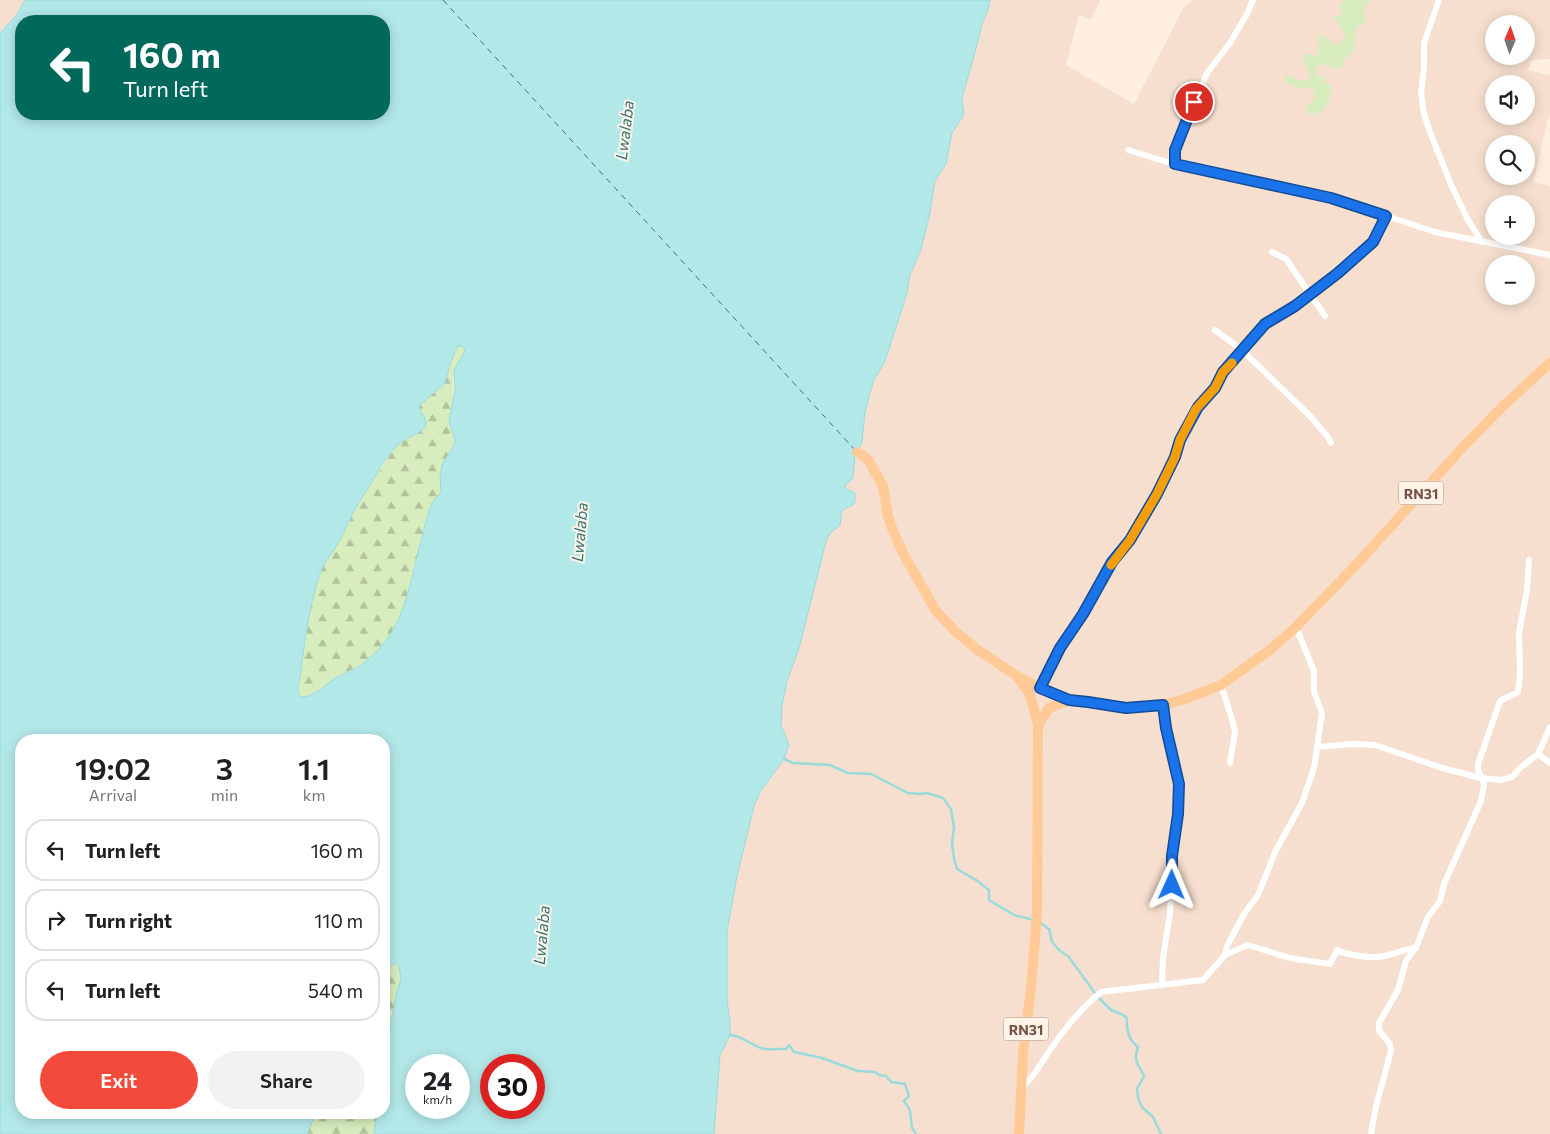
<!DOCTYPE html>
<meta charset="utf-8">
<style>
body{margin:0;font-family:Commissioner,sans-serif;background:#f2f2f2;color:#202124;height:100vh;display:flex;flex-direction:column;font-size:19px;white-space:nowrap}
*{box-sizing:border-box;margin:0}
p{font-size:16px;color:#757577}
.icon{flex:none;width:28px;height:28px;fill:none;stroke:currentColor;stroke-width:2;stroke-linecap:round;stroke-linejoin:round}
.map{position:relative;flex:1;overflow:hidden}
.sheet{position:absolute;left:15px;top:734px;width:375px;height:385px;display:flex;flex-direction:column;background:#fff;border-radius:20px;box-shadow:0 2px 12px #0003}
.sheet>*{flex:none}
.guide{position:absolute;left:15px;top:15px;width:375px;height:105px;border-radius:20px;box-shadow:0 2px 12px #0003;background:#00695c;color:#fff;overflow:hidden}
.needle{width:32px;rotate:2deg}
.buttons{position:absolute;left:1485px;top:15px;display:grid;gap:10px}
.buttons a{display:grid;place-items:center;width:50px;height:50px;border-radius:50%;background:#fff;box-shadow:0 2px 12px #0003;font-size:25px}
.speed{position:absolute;left:405px;top:1054px;display:flex;gap:10px;font-size:25px;font-weight:700;text-align:center}
.speed>*{display:grid;place-content:center;width:65px;height:65px;border-radius:50%;background:#fff;box-shadow:0 2px 12px #0003;line-height:1}
.speed small{font-size:12px;font-weight:400}
.speed .limit{border:8px solid #d22;background:#fff;color:#111}
.pin{position:absolute;display:grid;place-items:center;width:42px;height:42px;color:#fff;margin:-21px;border:2px solid #fff;border-radius:50%;box-shadow:0 1px 5px #0007}
.me{position:absolute;width:55px;margin:-28px;rotate:1deg;stroke-linejoin:round;filter:drop-shadow(0 0 4px #0008)}
.turn{display:flex;align-items:center;gap:18px;height:105px;padding:0 25px;font-size:22px}
.turn .icon{width:65px;height:65px;stroke-width:2.5}
.turn b{display:block;font-size:35px;line-height:42px}
.eta{display:flex;justify-content:space-evenly;align-items:center;height:85px;text-align:center}
.eta b{font-size:30px;font-weight:600;line-height:35px}
.primary-button{display:flex;gap:10px;margin-top:auto;padding:10px 25px}
.primary-button a{flex:1;height:58px;border-radius:30px;background:#f34b3b;color:#fff;font-size:20px;font-weight:600;line-height:58px;text-align:center}
.primary-button a+a{background:#f2f2f2;color:#202124}
ul{padding:0;list-style:none}
li{display:flex;align-items:center;gap:15px;height:62px;margin:0 10px 8px;padding:0 15px;border:2px solid #e0e0e0;border-radius:20px}
li div{flex:1}
li b{display:block;font-size:19px}
li em{font-style:normal}
.map>svg:first-child{display:block}
</style>
<div class="map">
<svg width="1550" height="1134" viewBox="0 0 1550 1134">
<defs>
<pattern id="forest-firs" width="22" height="20" patternUnits="userSpaceOnUse" patternTransform="scale(1.25)"><rect width="22" height="20" fill="#d7edbe"/><path d="M5 1l3.5 6h-7zM16 11l3.5 6h-7z" fill="#b3c29c"/></pattern>
</defs>
<rect width="100%" height="100%" fill="#feefe0"/>
<!-- residential -->
<g fill="#f6dfce" fill-rule="evenodd">
<polygon points="0,0 25,0 16,16 0,33"/>
<path d="M990 0H1100L1091 20 1079 14 1066 65 1134 104 1184 7 1194 0H1550V59L1532 60 1528 70 1550 75V113L1547 122 1534 182 1550 186V1134H714L720 1055 730 1035V1022L727 1000V932L737 876 750 818 757 798 784 759 788 745 781 725V718L782 705 787 681 799 648 826 541 831 532 840 525 842 512 855 498V493L845 488V486L850 481 855 456 862 442 865 413 874 380 884 363 889 349 907 293 910 275 921 249 929 218 935 181 946 164 952 133 964 115 961 98 975 52 983 21 988 10ZM1494 24H1526V56H1494ZM1494 84H1526V116H1494ZM1494 144H1526V176H1494ZM1494 204H1526V236H1494ZM1494 264H1526V296H1494Z"/>
</g>
<!-- green -->
<path fill="#d7edbe" d="M1343 0H1369L1363 13 1366 20 1356 29 1355 47 1349 57 1343 58V65L1339 69 1320 64 1316 69V78L1324 75 1325 82 1331 85C1330 101 1329 111 1311 115L1305 109 1315 98 1314 89 1300 88 1284 82 1286 74 1301 81 1310 78V74L1303 58 1305 53 1318 56 1319 33 1336 46 1346 34 1333 17 1342 14 1340 6Z"/>
<!-- forest -->
<g fill="url(#forest-firs)">
<path d="M458 346H463L465 351 453 376 455 440C453 451 444 459 441 471 439 477 442 485 441 492L433 501 431 505C426 524 421 542 416 560 409 589 404 622 384 645 371 660 354 668 337 678 325 684 314 698 301 697L299 694 298 689 309 616 318 579 322 566 339 541 363 495 396 446 413 435 419 432 425 418 421 413 419 406 445 383 451 361Z"/>
<polygon points="393,963 397,963 399,966 401,980 397,992 390,1027 384,1067 384,979 391,965"/>
<polygon points="316,1113 377,1113 374,1134 307,1134"/>
</g>
<!-- water -->
<path fill="#b3e8e9" stroke="#99dadc" fill-rule="evenodd" d="M25 0H990L988 10 983 21 975 52 962 98 964 115 952 133 946 164 935 181 929 218 921 249 910 275 907 293 889 349 884 363 874 380 870 393 865 413 862 442 855 456 853 478 845 486V488L855 493C856 513 849 501 842 512 840 516 841 521 840 525L831 532 826 541 799 648 787 681 782 705 781 725 789 745 784 759 761 791 754 806 737 876 727 932V1000L730 1022V1035L720 1055 714 1134H374L377 1113 384 1112V1067L390 1027 397 992 401 979 399 966 395 963 391 965 384 979V740H21V1112L316 1113 307 1134H0V33L16 16ZM21 21H384V114H21ZM461 345 464 348 465 351 454 370 455 391 449 421 455 440 454 445 442 465 440 477 441 492C439 495 436 497 434 500 427 510 425 529 421 541 408 589 405 633 361 665 354 670 345 673 337 677 326 684 314 698 301 697L299 694 298 689C304 652 307 615 318 580 322 564 332 554 340 540 348 524 354 508 365 493 376 476 386 453 403 441 409 437 423 432 425 427 429 419 420 414 419 406L445 383 451 361 458 346ZM416 1065H459V1108H416ZM491 1065H534V1108H491Z"/>
<g fill="none" stroke-linecap="round" stroke-linejoin="round">
<!-- stream -->
<g stroke="#99dadc" stroke-width="2.5">
<polyline points="784,759 793,763 830,765 848,773 871,774 908,793 919,794 927,793 943,798 951,809 954,827 952,843 954,859 957,869 976,880 989,890 989,900 1014,915 1034,920"/>
<polyline points="1039,922 1049,929 1052,942 1060,951 1068,956 1095,993"/>
<path d="M1099 998 1111 1010 1121 1014 1127 1018C1126 1030 1128 1040 1138 1047 1133 1061 1138 1064 1144 1076L1137 1089 1138 1098 1142 1107 1153 1117 1161 1134"/>
<path d="M730 1035C740 1035 751 1045 761 1048 764 1050 779 1049 786 1049L789 1045 794 1052 822 1058 858 1071 875 1072 879 1075 886 1076 891 1082 905 1084 909 1096 904 1101 910 1110 912 1128 916 1134"/>
</g>
<!-- ferry -->
<polyline stroke="#357476" stroke-width="1" stroke-dasharray="6 5" stroke-linecap="butt" points="443,0 855,450"/>
<!-- street -->
<g stroke="#fff" stroke-width="6">
<polyline points="1439,0 1424,43 1424,68 1421,93 1424,114 1430,132 1452,187 1468,220 1482,242"/>
<polyline points="1128,150 1164,161 1331,198 1435,232 1550,255"/>
<polyline points="1175,164 1175,150 1200,89 1207,73 1230,43 1247,14 1253,0"/>
<polyline points="1272,252 1286,259 1325,316"/>
<polyline points="1215,330 1242,350 1310,416 1328,437 1331,443"/>
<polyline points="1221,685 1232,719 1235,732 1230,763"/>
<polyline points="1040,688 1061,648 1083,614 1113,562 1130,539 1157,494 1175,457 1180,440 1198,407 1215,388 1223,372 1265,324 1295,306 1337,273 1373,242 1386,216"/>
<polyline points="1317,747 1353,744 1375,745 1442,768 1481,778 1501,780 1512,777 1520,768 1538,754 1550,727"/>
<polyline points="1538,754 1550,763"/>
<path d="M1225 955 1248 945 1290 958 1330 964 1337 950C1347 955 1373 959 1384 956 1395 954 1404 949 1416 948"/>
<polyline points="1162,983 1163,958 1170,914 1172,856 1179,809 1179,783 1166,728 1163,705"/>
<path d="M1023 1088C1026 1082 1031 1078 1035 1073 1054 1043 1074 1014 1101 992L1203 980 1225 955 1227 946 1244 914 1258 895 1276 850 1302 803 1314 768 1322 713 1314 692V671L1296 627"/>
<polyline points="1371,1134 1376,1106 1391,1051 1390,1044 1379,1031 1379,1023 1398,990 1406,961 1417,945 1428,917 1440,901 1444,884 1481,801 1484,784 1478,770 1478,764 1500,701 1518,692 1520,674 1519,633 1527,590 1529,560"/>
</g>
<!-- primary -->
<g stroke="#ffca96" stroke-width="10">
<polyline points="857,452 864,456 868,460 883,486 888,516 893,531 904,555 936,611 956,632 978,650 1017,676 1040,688 1069,700 1126,708 1163,705 1185,699 1221,685 1271,649 1296,627 1355,566 1464,446 1502,407 1550,363"/>
<polyline points="1018,678 1030,694 1038,725 1037,913 1031,988 1023,1053 1019,1134"/>
<polyline points="1038,725 1049,708 1069,700"/>
</g>
</g>
<g fill="none" stroke-linecap="round" stroke-linejoin="round">
<!-- route casing -->
<g stroke="#114b97" stroke-width="12">
<polyline id="route" points="1172,885 1172,856 1178,814 1179,784 1166,728 1163,705 1126,708 1088,702 1069,700 1040,688 1060,648 1083,614 1112,562 1130,540 1157,494 1175,457 1180,440 1198,407 1215,388 1223,372 1265,324 1295,306 1338,273 1373,242 1386,216 1331,198 1175,164 1175,150 1194,102"/>
</g>
<!-- route -->
<use href="#route" stroke="#1a73e8" stroke-width="9"/>
<!-- slow -->
<polyline stroke="#f59e0b" stroke-width="9" points="1111,565 1130,540 1157,494 1175,457 1180,440 1196,409 1215,388 1223,372 1232,363"/>
</g>
<g text-anchor="middle" dominant-baseline="central" stroke-width="4" stroke-linejoin="round" paint-order="stroke">
<!-- shield labels -->
<g fill="#fff3e8" stroke="#a08276" stroke-width="1">
<rect x="1398.5" y="481.5" width="45" height="23" rx="4"/>
<rect x="1003.5" y="1017.5" width="45" height="23" rx="4"/>
</g>
<g font-size="14" font-weight="bold" fill="#775145">
<text x="1421" y="493">RN31</text>
<text x="1026" y="1029">RN31</text>
</g>
<!-- water labels -->
<g font-size="16" font-style="italic" fill="#357476" stroke="#fff3e8">
<text transform="translate(624 130) rotate(-83)">Lwalaba</text>
<text transform="translate(579 532) rotate(-85)">Lwalaba</text>
<text transform="translate(541 935) rotate(-85)">Lwalaba</text>
</g>
</g>
</svg>
<div class="buttons">
<a><svg class="needle" viewBox="-14 -14 28 28"><path d="M0-13l5 13h-10z" fill="#e53935"/><path d="M0 13l5-13h-10z" fill="#757577"/></svg></a>
<a><svg class="icon" aria-label="sound" viewBox="0 0 24 24"><path d="M4 9h4l5-4v14l-5-4H4zM17 9q2 3 0 6"/></svg></a>
<a><svg class="icon" aria-label="search" viewBox="0 0 24 24"><circle cx="10" cy="10" r="6"/><path d="M15 15l6 6"/></svg></a>
<a>+</a>
<a>−</a>
</div>
<div class="speed"><div>24<small>km/h</small></div><div class="limit">30</div></div>
<div class="pin" style="left:1194px;top:102px;background:#d93025"><svg class="icon" aria-label="arrive" viewBox="0 0 24 24"><path d="M6 21V4h12l-3 4 3 4H6"/></svg></div>
<svg class="me" style="left:1172px;top:885px" viewBox="-20 -20 40 40"><path d="M0-17L14 15 0 8-14 15z" fill="#1a73e8" stroke="#fff" stroke-width="4"/></svg>
<div class="guide">
<div class="turn"><svg class="icon" aria-label="left" viewBox="0 0 24 24"><path d="M17 20v-9H6M10 6l-5 5 5 5"/></svg><div><b>160 m</b>Turn left</div></div>
</div>
<section class="sheet">
<div class="eta">
<div><b>19:02</b><p>Arrival</p></div>
<div><b>3</b><p>min</p></div>
<div><b>1.1</b><p>km</p></div>
</div>
<ul>
<li><svg class="icon" aria-label="left" viewBox="0 0 24 24"><path d="M17 20v-9H6M10 6l-5 5 5 5"/></svg><div><b>Turn left</b></div><em>160 m</em></li>
<li><svg class="icon" aria-label="right" viewBox="0 0 24 24"><path d="M7 20v-9h11M14 6l5 5-5 5"/></svg><div><b>Turn right</b></div><em>110 m</em></li>
<li><svg class="icon" aria-label="left" viewBox="0 0 24 24"><path d="M17 20v-9H6M10 6l-5 5 5 5"/></svg><div><b>Turn left</b></div><em>540 m</em></li>
</ul>
<div class="primary-button"><a>Exit</a><a>Share</a></div>
</section>
</div>
